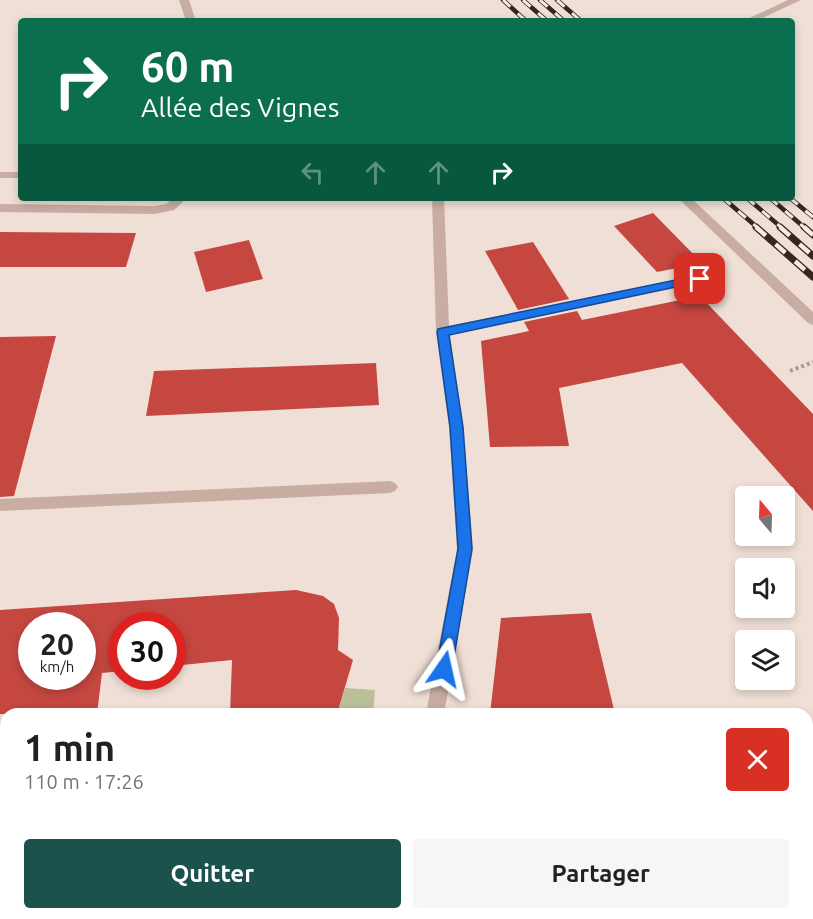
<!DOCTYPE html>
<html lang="fr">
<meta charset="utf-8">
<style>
body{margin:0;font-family:Ubuntu,sans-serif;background:#f6f6f6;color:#202124;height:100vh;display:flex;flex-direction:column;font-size:22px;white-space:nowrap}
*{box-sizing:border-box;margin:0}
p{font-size:20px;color:#757577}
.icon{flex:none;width:33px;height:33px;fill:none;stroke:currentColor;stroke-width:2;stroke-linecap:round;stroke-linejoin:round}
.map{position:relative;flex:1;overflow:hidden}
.drawer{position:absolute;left:0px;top:708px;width:813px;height:212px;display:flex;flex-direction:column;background:#fff;border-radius:18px 18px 0 0;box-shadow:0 3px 9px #0003}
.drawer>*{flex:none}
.guide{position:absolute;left:18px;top:18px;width:777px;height:183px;border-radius:6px;box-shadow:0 3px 9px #0003;background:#0b6e4f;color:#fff;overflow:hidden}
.needle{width:39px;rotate:341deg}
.buttons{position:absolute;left:735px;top:486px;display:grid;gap:12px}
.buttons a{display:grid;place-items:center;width:60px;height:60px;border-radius:6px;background:#fff;box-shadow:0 3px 9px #0003;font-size:30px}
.speed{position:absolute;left:18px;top:612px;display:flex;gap:12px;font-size:30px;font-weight:700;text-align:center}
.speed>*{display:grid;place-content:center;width:78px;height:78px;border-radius:50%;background:#fff;box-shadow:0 3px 9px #0003;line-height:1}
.speed small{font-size:15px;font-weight:400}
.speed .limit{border:9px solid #d22;background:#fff;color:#111}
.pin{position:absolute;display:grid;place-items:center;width:51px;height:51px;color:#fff;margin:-26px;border-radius:12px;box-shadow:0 3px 9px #0006}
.me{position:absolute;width:66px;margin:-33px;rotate:11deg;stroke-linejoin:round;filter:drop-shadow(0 0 4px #0008)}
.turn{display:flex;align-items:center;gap:21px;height:126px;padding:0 24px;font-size:27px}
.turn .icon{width:78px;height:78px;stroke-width:2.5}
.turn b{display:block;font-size:42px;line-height:51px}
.lanes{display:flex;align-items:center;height:57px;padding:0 24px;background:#0003;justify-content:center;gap:30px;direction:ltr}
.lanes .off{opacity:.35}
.round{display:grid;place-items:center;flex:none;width:63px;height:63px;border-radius:6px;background:#f6f6f6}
.overview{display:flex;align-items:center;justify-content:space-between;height:102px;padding:0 24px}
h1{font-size:36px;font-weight:700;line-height:45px}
.primary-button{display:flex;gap:12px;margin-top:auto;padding:12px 24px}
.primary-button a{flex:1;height:69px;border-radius:6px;background:#1b534c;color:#fff;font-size:24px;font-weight:700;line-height:69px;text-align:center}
.primary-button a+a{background:#f6f6f6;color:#202124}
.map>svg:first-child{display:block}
</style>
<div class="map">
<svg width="813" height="919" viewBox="0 0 813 919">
<rect width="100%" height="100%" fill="#f0dfd6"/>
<!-- green -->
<g fill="#b9bf97">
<polygon points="345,688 375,690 373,714 337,714"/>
<polygon points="6,829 6,905 0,905 0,830"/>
</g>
<!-- plaza -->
<polygon fill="#e8cdbd" points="813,811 813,919 555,919 554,914 807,914 807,812"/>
<!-- building -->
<g fill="#c54740" fill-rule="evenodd">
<polygon points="653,213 702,263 657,272 614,226"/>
<polygon points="0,232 136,233 126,267 0,267"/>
<polygon points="249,240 263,279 206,292 194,252"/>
<polygon points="533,242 569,299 518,310 485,251"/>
<polygon points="700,296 813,414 813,511 682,363 559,388 569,446 490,447 481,341 529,331 524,322 577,311 582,320"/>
<polygon points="56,336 14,496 0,497 0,337"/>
<polygon points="376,363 379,405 146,416 154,371"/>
<path d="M296 590 323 596 334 604 339 618 338 650 353 660 337 714H230L232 660 172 666V626H122V671L102 673 97 714H0V610ZM32 626H82V676H32Z"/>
<polygon points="591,613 615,714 490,714 501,618"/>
</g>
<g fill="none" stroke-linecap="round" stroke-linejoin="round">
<!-- path-far1 -->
<polyline stroke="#b3978d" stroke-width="4" stroke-dasharray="3 3" stroke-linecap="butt" points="790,371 813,362"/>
<!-- path -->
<g stroke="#b3978d" stroke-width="4.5" stroke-dasharray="4 4" stroke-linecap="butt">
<polyline points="807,910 813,910"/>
<polyline points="534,914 535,919"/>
<polyline points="568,914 569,919"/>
<polyline points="695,919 764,914"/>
</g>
<!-- service -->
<polygon fill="#c8ada3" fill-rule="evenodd" points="65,914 135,914 133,919 63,919"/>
<!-- minor -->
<g fill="#c8ada3" fill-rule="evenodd">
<polygon points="179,0 189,0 196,21 186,21"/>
<polygon points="788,0 801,0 756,21 743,21"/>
<rect x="0" y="172" width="21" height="6"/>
<polygon points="174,198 187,198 174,210 155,214 0,212 0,204 155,206 166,204"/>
<polygon points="432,198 444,198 449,326 700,275 706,279 700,283 450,335 463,427 473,549 444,714 426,714 457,549 449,427 436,332"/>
<polygon points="678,198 691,198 813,312 813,325 808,323"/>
<polygon points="390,481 395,483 398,487 395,491 390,493 0,511 0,499"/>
<polygon points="431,914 451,914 453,919 433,919"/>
</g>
<!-- rail-far1 casing -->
<g stroke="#332725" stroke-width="4.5">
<g id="rail-far1">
<polyline points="503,0 526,21"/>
<polyline points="523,0 547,21"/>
<polyline points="540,0 564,21"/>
<polyline points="557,0 581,21"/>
<polyline points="723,198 758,228"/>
<polyline points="747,198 782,228"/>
<polyline points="770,198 805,228"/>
<polyline points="790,198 813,217"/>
</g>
</g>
<!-- rail casing -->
<g stroke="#332725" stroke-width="7">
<g id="rail">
<polyline points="756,227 813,277"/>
<polyline points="780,227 813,256"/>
<polyline points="804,227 813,235"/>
</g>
</g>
<!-- rail-far1 -->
<use href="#rail-far1" stroke="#f8eae2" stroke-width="3" stroke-dasharray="10" stroke-linecap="butt"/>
<!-- rail -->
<use href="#rail" stroke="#f8eae2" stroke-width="4.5" stroke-dasharray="13" stroke-linecap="butt"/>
</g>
<!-- route -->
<polygon fill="#1a73e8" stroke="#114b97" stroke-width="1.5" points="700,275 704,276 704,281 449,335 463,427 472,549 452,669 450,674 444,676 438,674 436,669 458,549 450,427 437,332 438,329"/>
</svg>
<div class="buttons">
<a><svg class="needle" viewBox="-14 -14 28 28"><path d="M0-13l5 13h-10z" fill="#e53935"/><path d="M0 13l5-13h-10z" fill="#757577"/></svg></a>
<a><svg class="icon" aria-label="sound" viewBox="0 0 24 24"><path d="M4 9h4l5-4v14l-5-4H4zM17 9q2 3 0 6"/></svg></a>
<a><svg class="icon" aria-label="layers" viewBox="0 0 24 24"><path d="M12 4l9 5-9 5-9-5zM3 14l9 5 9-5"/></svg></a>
</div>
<div class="speed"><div>20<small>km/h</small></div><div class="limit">30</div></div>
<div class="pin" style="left:700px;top:279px;background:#d93025"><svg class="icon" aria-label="arrive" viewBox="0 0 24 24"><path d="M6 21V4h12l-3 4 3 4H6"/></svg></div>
<svg class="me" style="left:444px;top:669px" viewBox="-20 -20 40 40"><path d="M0-17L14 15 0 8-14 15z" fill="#1a73e8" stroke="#fff" stroke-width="4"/></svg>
<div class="guide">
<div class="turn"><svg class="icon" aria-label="right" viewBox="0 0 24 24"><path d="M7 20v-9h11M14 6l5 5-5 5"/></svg><div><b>60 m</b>Allée des Vignes</div></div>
<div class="lanes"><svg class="icon off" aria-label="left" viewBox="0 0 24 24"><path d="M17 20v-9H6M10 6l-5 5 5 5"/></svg><svg class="icon off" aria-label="ahead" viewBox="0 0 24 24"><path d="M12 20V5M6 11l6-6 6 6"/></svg><svg class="icon off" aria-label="ahead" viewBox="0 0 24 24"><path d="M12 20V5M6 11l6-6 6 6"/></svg><svg class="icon" aria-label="right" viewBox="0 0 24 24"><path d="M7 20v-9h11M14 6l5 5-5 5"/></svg></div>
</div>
<section class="drawer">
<div class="overview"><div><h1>1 min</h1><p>110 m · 17:26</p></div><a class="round" style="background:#d93025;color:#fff"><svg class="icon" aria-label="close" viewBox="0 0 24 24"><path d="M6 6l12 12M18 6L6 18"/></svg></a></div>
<div class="primary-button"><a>Quitter</a><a>Partager</a></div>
</section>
</div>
